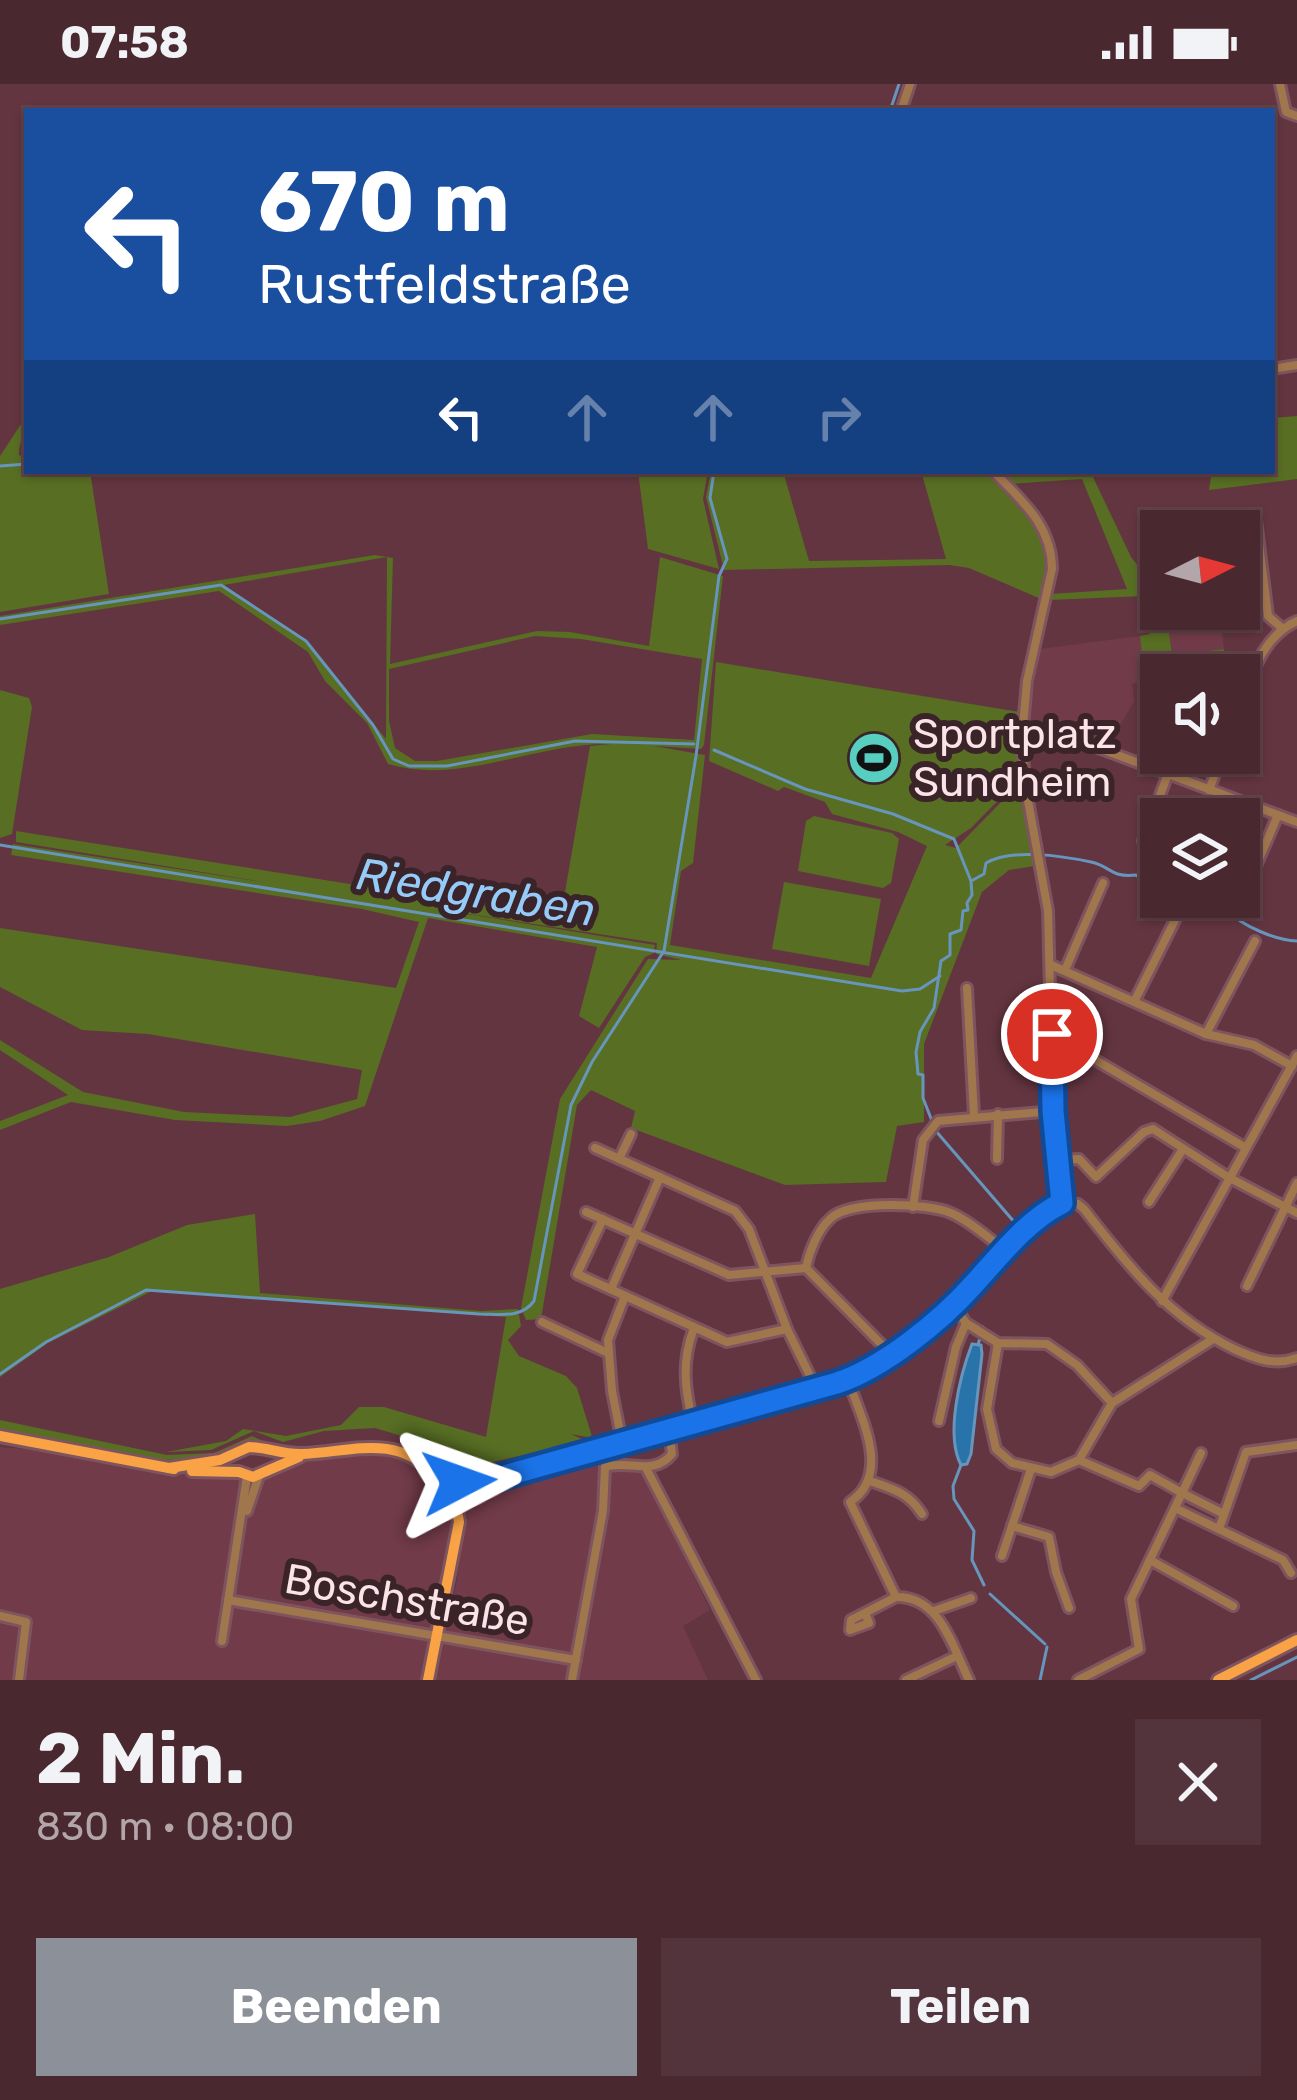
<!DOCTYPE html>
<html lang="de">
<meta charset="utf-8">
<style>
body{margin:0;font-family:Rubik,sans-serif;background:#54343c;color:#f1f3f6;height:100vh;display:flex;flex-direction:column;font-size:45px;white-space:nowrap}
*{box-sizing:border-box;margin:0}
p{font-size:39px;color:#b2a6ab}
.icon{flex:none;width:66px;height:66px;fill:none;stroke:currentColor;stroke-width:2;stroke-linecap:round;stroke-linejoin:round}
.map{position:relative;height:1596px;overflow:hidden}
.panel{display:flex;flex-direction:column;background:#4a2830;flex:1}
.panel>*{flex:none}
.banner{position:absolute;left:24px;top:24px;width:1251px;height:366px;border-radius:0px;box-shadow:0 3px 9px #0004,0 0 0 3px #61444c;background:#1a4fa0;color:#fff;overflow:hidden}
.needle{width:78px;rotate:84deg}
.tools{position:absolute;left:1140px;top:426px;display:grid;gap:24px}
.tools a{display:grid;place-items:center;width:120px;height:120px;border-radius:0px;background:#4a2830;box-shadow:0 3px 9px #0004,0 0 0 3px #61444c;font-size:60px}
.pin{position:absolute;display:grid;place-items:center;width:102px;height:102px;color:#fff;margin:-51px;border:6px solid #fff;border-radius:50%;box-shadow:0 3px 12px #0007}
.me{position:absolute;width:132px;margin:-66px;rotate:86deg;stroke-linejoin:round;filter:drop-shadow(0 0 9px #0008)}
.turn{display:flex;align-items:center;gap:42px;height:252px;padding:0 36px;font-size:54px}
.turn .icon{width:156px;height:156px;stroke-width:2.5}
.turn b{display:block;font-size:84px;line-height:102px}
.lanes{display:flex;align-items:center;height:114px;padding:0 36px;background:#0003;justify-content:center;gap:60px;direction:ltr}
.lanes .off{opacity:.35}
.round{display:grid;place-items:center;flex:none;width:126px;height:126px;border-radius:0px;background:#54343c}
.overview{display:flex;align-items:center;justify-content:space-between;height:204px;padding:0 36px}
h1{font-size:72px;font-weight:700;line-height:90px}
.cta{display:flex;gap:24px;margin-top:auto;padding:24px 36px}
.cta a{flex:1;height:138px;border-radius:0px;background:#8c9099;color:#fff;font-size:48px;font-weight:700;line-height:138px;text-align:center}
.cta a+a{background:#54343c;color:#f1f3f6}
.status{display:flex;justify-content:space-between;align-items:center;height:84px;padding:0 60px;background:#4a2830;direction:ltr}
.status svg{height:33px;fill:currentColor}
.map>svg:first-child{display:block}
</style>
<div class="status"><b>07:58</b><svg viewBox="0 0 49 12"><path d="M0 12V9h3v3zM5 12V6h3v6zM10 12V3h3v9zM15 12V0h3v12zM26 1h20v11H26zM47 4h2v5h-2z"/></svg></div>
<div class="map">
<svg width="1297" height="1596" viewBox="0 0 1297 1596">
<rect width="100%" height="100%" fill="#633540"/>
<!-- built -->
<g fill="#723b49">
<polygon points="1162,525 1219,525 1224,565 1172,571 1166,527"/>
<polygon points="1140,552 1145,596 1132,600 1134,617 1109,660 1063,646 1031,645 1031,619 1040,565"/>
<polygon points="379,1361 429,1384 448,1416 452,1433 450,1466 422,1596 0,1596 0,1363 50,1367 181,1389 226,1391 272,1385 334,1367"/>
<polygon points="622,1368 644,1389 710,1526 683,1542 708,1596 436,1596 457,1496 463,1417"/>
</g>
<!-- green -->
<g fill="#576e23" fill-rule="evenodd">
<path d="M27 331C27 348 18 358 19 371L27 375V387H90L109 510 0 528V372Z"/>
<polygon points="1297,332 1297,395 1209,406 1212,387 1272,387 1272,334"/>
<polygon points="638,387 708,387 703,415 719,485 648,465"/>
<path d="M711 387H783L809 477 946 475 921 387H988C1032 431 1058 450 1041 515L969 484 949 481 724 486 706 413Z"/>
<polygon points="1099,387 1092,391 1131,473 1151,498 1160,498 1161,525 1166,526 1172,571 1224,565 1225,580 1144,590 1140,552 1150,550 1144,512 1049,516 1050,510 1127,505 1082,395 1010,400 1002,392"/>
<path d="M375 471 393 474 390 580 537 547 570 548 649 562 660 473 723 492 704 661 701 665 654 662 705 671 693 779 681 787 670 861 871 894 927 762 898 748 832 730 825 718 784 703 778 707 709 677 716 578 1020 628V694L971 744 945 761 956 764 1007 712 1020 710 1034 782 1009 786 982 808 924 960V1038L897 1042 886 1098 785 1101 631 1044 635 1027 591 1006 577 1021 541 1235 526 1236 521 1224 560 1015 648 875 681 876 656 870 657 859 437 825 655 861 654 869 645 873 599 944 579 932 597 863 428 834 365 1022 320 1037 287 1042 175 1036 71 1018 0 1046V1037L68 1011 0 966V956L83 1008 184 1028 290 1033 357 1015 362 986 148 950 82 946 0 903V844L396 904 419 838 362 825 11 771 13 760 263 798 16 758V747L520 827 563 820 590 662 611 660C537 658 460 702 388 680L367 639 325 597 308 568 219 507 0 541V532ZM387 473 386 655 306 557 224 501ZM535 552 581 555 702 575 694 656 592 650 437 677H415L395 664 389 637V585Z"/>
<polygon points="0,606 29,614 32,623 12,750 0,754"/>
<polygon points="814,732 892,749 899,755 891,799 883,804 798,787 806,737"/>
<polygon points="784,798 881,815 869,882 772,865"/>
<polygon points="255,1130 260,1209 481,1227 518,1225 521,1242 508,1256 519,1272 566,1292 577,1304 594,1359 587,1353 571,1350 590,1359 579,1358 459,1386 418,1357 375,1344 324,1347 283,1358 254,1347 211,1366 166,1368 226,1357 243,1345 286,1352 341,1341 359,1323 384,1323 486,1353 506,1233 152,1207 48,1259 0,1293 0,1205 109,1173 187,1141"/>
<polygon points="0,1336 167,1371 214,1369 252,1352 279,1364 251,1355 220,1371 165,1376 0,1346"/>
</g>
<!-- water -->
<path fill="#2873aa" stroke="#6795bc" stroke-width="3" d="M972 1260 981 1261 982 1270 971 1370 967 1380 961 1381C945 1351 960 1291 972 1260Z"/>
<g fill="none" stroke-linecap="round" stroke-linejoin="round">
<!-- stream -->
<g stroke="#6795bc" stroke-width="3">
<polyline points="890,27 899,0"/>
<polyline points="0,382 27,380"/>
<polyline points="0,535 221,501 306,557 373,641 393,675 409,682 447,682 575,657 694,660"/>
<polyline points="714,666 805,705 893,730 954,755 971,797"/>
<polyline points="0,761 902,907 920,905 940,892"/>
<path d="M1183 813 1203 826H1227C1243 843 1276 856 1297 857"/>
<path d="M932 1037 923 1014V991L918 990 916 968 920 948 934 924 941 877 950 871V850L961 846 963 827 968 826 967 819 972 811 971 797 984 790 986 779C1011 764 1063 772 1091 778 1111 782 1110 794 1136 791L1161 809"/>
<polyline points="935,1046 1028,1154"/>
<polyline points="978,1261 983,1243"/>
<path d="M0 1290 46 1258 146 1206 479 1230C499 1230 521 1235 534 1217L571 1021 592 978 664 867 696 672 719 492 727 475 710 414 714 387"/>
<polyline points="961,1381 953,1402 954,1415 974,1447 972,1476 984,1501"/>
<polyline points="990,1510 1045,1560"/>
<polyline points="1040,1596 1047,1563"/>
<polyline points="1251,1596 1297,1573"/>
</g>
<!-- street casing -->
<g stroke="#7e545e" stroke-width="14">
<g id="street">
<polyline points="1280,0 1286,28 1297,32"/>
<polyline points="901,27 910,0"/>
<polyline points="1272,285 1297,281"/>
<path d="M993 387C1021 416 1052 441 1052 485L1027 597 1022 654 1025 700 1048 827 1053 1027 1062 1119"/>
<polyline points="1256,436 1268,532 1282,544"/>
<path d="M1239 626C1252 592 1261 553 1297 537"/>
<polyline points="1022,654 1060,654 1085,659 1297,738"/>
<polyline points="1140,680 1161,635"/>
<polyline points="1209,706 1223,669"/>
<polyline points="1143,757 1168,690"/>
<polyline points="1239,789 1246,787 1251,794 1247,800 1239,799"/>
<polyline points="1250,796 1278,731"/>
<polyline points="1051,881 1206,950 1254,961 1292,982"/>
<polyline points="1065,886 1103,799"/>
<polyline points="967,904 974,1031"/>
<polyline points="1135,916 1179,828"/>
<polyline points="1051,950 1246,1064"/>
<polyline points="1206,950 1255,857"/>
<polyline points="595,1064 735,1127 749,1145 787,1245 816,1304"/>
<polyline points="619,1075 631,1050"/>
<polyline points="997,1075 998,1030"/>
<polyline points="1059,1076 1079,1075 1096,1093 1144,1048 1153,1045 1228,1093 1297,1129"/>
<polyline points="1149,1118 1183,1065"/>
<polyline points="913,1123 923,1056 938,1037 1053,1027"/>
<polyline points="586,1128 729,1191 806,1184 890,1269"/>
<polyline points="603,1135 577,1190 727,1258 787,1245"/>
<path d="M806 1184C809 1168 818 1145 831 1134 850 1116 928 1119 951 1129 970 1137 988 1154 1005 1166"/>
<polyline points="1247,1202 1297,1099"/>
<polyline points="611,1205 660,1093"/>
<polyline points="1162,1217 1297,972"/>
<polyline points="954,1221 966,1239 998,1259 1047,1260 1077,1281 1112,1319"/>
<polyline points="542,1238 608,1269"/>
<polyline points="998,1259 987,1325 996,1365 1012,1379 1051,1388 1079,1376 1112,1319 1213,1255"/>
<path d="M848 1296C861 1334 892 1390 850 1418L896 1513C940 1512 952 1562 969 1596"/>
<polyline points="939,1337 956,1263 966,1239"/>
<path d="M693 1340C685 1305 681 1278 694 1244"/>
<polyline points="622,1358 612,1307 608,1256 625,1212"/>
<polyline points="1079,1376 1139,1402 1150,1391 1182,1409 1201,1369"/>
<polyline points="646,1384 756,1596"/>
<path d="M870 1397C893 1405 909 1409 922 1430"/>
<path d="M448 1407C464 1395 502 1394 524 1389L848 1296 932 1240 1026 1145 1062 1119 1078 1120 1084 1125C1128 1182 1168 1233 1234 1265 1256 1275 1274 1282 1297 1274"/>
<polyline points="448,1407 462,1407 477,1399"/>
<polyline points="1175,1424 1283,1476 1291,1489"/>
<polyline points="247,1427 259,1392"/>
<polyline points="1012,1442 1049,1453 1056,1488 1069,1524"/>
<polyline points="1219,1445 1246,1368 1297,1361"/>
<polyline points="1002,1472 1031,1385"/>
<polyline points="1150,1476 1233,1522"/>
<polyline points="228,1516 576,1576"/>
<polyline points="934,1527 971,1514"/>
<polyline points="865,1529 869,1539 850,1546 851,1536 896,1513"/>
<polyline points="0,1532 26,1538 19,1596"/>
<polyline points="222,1557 247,1392"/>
<path d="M572 1596 603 1427 605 1383C629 1375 653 1393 672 1370L669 1346"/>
<polyline points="906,1596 957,1572"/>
<polyline points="1078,1596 1139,1565 1131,1515 1182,1409 1224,1430"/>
</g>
</g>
<!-- primary casing -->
<g stroke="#7e545e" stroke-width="16">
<g id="primary">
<polyline points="0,1352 174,1385"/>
<path d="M169 1384 220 1376 249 1363C267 1363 283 1371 303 1370 351 1368 395 1349 434 1390 448 1405 456 1417 459 1438L428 1596"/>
<polyline points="192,1387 239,1388 253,1393 299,1373"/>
<polyline points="1218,1596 1297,1556"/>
</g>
</g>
<!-- street -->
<use href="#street" stroke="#a0764d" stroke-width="8"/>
<!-- primary -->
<use href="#primary" stroke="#f9a346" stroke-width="10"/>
</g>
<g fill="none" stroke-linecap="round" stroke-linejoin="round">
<!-- route casing -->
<g stroke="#114b97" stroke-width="30">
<path id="route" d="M459 1398 448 1407H462L479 1399 837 1299C883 1284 941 1237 973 1201 999 1173 1027 1136 1062 1119L1053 1027 1052 950"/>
</g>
<!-- route -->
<use href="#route" stroke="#1a73e8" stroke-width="21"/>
</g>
<!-- icons -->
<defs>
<g id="stadium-disc" transform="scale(2.7)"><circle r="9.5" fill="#58cec0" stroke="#3a2429"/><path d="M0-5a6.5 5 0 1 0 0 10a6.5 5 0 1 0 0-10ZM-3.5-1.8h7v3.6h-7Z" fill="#111"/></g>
</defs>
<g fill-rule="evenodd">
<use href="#stadium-disc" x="874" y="674"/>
</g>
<g text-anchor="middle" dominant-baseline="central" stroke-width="12" stroke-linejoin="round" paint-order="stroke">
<!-- poi labels -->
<g font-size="42" fill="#fbe3e7" stroke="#3a2429" text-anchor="start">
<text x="913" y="650">Sportplatz<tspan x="913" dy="48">Sundheim</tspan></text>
</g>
<!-- street labels -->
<g font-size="42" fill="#fbe3e7" stroke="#3a2429">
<text transform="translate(407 1516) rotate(10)">Boschstraße</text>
</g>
<!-- water labels -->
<g font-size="45" font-style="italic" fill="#95cbf8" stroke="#3a2429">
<text transform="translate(476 808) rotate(9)">Riedgraben</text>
</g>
</g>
</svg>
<div class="tools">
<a><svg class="needle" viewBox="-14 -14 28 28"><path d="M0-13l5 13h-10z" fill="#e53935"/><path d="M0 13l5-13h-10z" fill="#b2a6ab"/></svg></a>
<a><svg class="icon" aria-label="sound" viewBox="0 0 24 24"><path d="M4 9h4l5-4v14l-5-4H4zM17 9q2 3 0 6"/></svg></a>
<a><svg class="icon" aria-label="layers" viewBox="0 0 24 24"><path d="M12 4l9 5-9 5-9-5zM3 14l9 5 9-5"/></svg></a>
</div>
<div class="pin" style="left:1052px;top:950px;background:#d93025"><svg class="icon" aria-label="arrive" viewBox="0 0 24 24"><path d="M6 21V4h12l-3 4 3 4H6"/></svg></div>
<svg class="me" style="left:459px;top:1398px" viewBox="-20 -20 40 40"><path d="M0-17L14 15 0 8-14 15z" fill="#1a73e8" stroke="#fff" stroke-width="4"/></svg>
<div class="banner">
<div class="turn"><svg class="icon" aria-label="left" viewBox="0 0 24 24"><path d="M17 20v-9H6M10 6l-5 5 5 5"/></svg><div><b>670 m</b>Rustfeldstraße</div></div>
<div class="lanes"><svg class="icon" aria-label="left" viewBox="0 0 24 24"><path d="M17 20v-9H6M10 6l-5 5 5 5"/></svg><svg class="icon off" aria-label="ahead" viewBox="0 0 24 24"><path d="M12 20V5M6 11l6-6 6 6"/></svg><svg class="icon off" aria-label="ahead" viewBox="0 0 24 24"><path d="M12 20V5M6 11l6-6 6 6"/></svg><svg class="icon off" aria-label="right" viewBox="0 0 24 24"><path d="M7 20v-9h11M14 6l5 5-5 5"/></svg></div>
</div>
</div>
<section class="panel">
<div class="overview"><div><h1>2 Min.</h1><p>830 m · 08:00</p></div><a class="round"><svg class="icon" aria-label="close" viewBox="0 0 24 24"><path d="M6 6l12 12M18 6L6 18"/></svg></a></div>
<div class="cta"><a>Beenden</a><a>Teilen</a></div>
</section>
